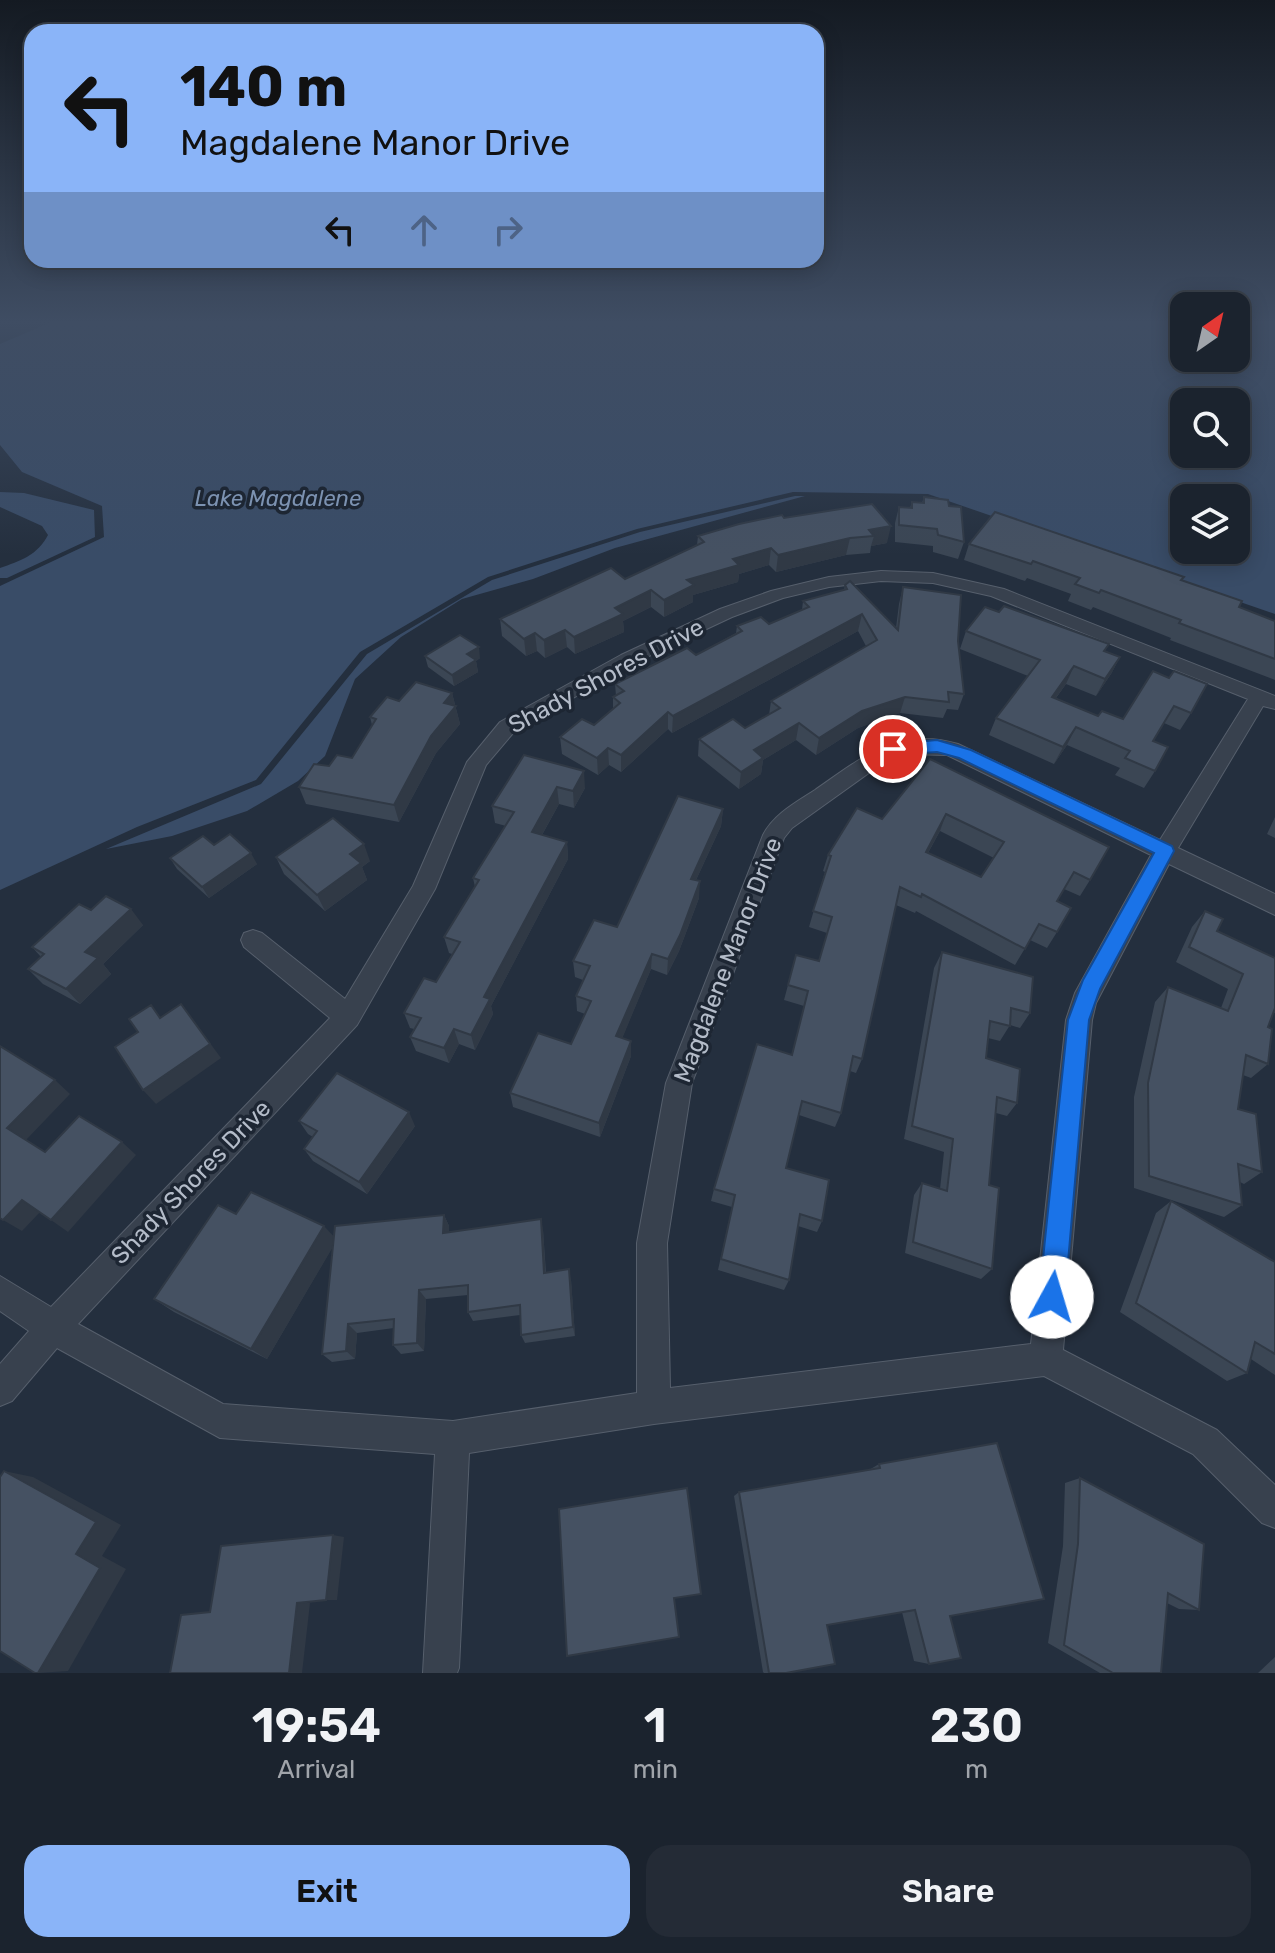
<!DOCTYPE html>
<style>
body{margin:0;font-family:Rubik,sans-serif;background:#242b36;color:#f1f3f6;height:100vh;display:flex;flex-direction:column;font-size:30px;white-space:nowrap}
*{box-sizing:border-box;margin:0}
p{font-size:26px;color:#a0a4aa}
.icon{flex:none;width:44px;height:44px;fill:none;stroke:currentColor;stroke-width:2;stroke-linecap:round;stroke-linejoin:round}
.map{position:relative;height:1673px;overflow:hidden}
.details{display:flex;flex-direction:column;background:#1b232e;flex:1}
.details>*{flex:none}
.guide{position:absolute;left:24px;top:24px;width:800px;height:244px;border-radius:24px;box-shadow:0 4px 20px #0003,0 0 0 2px #39404a;background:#8ab4f8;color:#111;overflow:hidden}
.needle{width:52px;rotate:34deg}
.buttons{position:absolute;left:1170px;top:292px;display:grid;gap:16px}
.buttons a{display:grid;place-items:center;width:80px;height:80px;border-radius:16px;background:#1b232e;box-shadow:0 4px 20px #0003,0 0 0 2px #39404a;font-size:40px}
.pin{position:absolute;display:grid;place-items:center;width:68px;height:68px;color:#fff;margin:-34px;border:4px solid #fff;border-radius:50%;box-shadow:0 2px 8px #0007}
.me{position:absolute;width:88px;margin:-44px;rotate:6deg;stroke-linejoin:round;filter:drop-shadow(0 0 6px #0008)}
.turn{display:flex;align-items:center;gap:28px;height:168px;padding:0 24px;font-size:36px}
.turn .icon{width:104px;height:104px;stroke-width:2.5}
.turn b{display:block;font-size:56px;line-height:68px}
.lanes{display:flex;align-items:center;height:76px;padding:0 24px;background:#0003;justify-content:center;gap:40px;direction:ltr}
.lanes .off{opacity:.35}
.eta{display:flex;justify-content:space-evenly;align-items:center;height:136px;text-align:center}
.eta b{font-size:48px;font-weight:600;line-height:56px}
.action{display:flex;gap:16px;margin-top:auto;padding:16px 24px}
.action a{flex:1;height:92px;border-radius:24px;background:#8ab4f8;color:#111;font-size:32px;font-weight:600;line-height:92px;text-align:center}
.action a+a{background:#242b36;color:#f1f3f6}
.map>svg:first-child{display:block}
</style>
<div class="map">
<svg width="1275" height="1673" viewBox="0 0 1275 1673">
<rect width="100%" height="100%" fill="#242f3e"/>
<!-- water -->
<g fill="#394c67" fill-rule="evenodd">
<path d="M54 321H1184V358H1236V321H1275V614L928 494 793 492 637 529 488 577 360 652 256 780 137 827 0 890V586L104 537 102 506 22 472 0 445V344ZM1184 402H1236V454H1184ZM1184 498H1236V550H1184Z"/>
<path d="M0 492 24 493 94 510 95 537 7 578H0V568C20 561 38 555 48 535L42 526 0 507Z"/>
<polygon points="795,496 805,496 615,548 533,579 462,599 401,637 355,679 325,756 298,781 247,811 172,836 106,849 261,784 367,654 492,580 640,532"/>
</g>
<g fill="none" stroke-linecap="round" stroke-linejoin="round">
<!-- minor casing -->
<g stroke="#565f6c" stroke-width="2">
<path id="minor" d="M881 571 933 573 1004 589 1275 696V709L1263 706 1178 848 1275 894V915L1169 864 1096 1003 1092 1020 1063 1350 1217 1430 1275 1485V1528L1262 1523 1193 1454 1044 1376 654 1424 469 1453 459 1668 457 1673H423L435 1454 220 1438 57 1348 12 1401 0 1406V1364L29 1331 0 1311V1276L51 1307 330 1018 244 947 241 940 244 933 253 930 262 933 345 999 413 886 467 762 500 722 621 655 720 609 771 591 829 577ZM881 581 933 583 991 596 1248 699 1160 840 958 744C898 726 861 758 815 790 795 803 774 814 763 835L666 1083 637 1243V1393L453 1421 223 1404 78 1324 357 1025 435 889 486 765 514 732 634 663 732 617 783 598 829 587ZM906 754 947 755 1151 855 1075 993 1066 1020 1031 1344 670 1388 667 1243 692 1083 784 838 792 828 887 760Z"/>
</g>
<!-- minor -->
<use href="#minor" fill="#38414e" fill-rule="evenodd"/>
</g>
<!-- wall -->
<g fill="#3b4654" fill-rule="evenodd">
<polygon points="924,497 949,506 964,542 958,559 933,552 933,546 895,542 895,523 899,507 910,508 912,502 922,503"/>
<polygon points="872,504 887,543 871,546 870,553 846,555 776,572 769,565 739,574 738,582 693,595 693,602 664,617 651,607 623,621 624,632 575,654 567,647 545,658 537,651 526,656 502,636 500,619 625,579 697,545 698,536 784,518"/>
<polygon points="969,544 1182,581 1239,607 1275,621 1275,680 1170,640 1171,638 1093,607 1091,610 1068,601 1071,594 1027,578 1025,581 964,560"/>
<polygon points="845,585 896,628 899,604 903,587 958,641 964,694 958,710 947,709 943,718 900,713 858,728 816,755 796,740 763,760 761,774 739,789 698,756 699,739 745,728 769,715 771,701 866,646 858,631 672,733 668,729 621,772 609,765 598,775 562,754 560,737 594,725 613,709 613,697 616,696 615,684 696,655 736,633 737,626 769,624 802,610 803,601 844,590"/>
<polygon points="966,631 1106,651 1120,657 1111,674 1096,696 1066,684 1056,698 1098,716 1123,719 1153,671 1191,713 1180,730 1164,723 1153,741 1155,771 1144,788 1115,775 1120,768 1067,745 1054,764 989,735 996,718 1028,676 960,649"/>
<polygon points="425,656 480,658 476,661 478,672 454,686 428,667"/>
<polygon points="452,693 460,724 436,753 399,822 306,804 299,787 329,766 352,758 372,725 370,717 399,701"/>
<polygon points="524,755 585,788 574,808 559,804 542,835 567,842 568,859 491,1006 493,1014 475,1050 459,1044 449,1063 416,1051 410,1037 414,1029 410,1028 404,1013 436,982 452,954 449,953 444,937 475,887 473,878 506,826 495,823 492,806"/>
<path d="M930 759 1090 880 1080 896 1064 889 1057 901V932L1047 948 1030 940 1015 965 916 911 915 913 896 905 862 1059 856 1073 850 1071 841 1113 835 1127 799 1115 786 1168 822 1221 817 1232 798 1226 789 1280 784 1290 718 1270 732 1207 711 1201 714 1189 792 1055 804 1006 784 1000 788 985 819 961 827 933 809 927 825 872 823 871 828 855 882 819ZM940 831 994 858 981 877 928 853Z"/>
<polygon points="723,809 721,826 696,880 699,898 679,951 667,975 651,969 622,1038 631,1041 631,1056 600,1137 513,1107 510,1093 571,1044 585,1014 577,1011 576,996 583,980 575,977 573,961 617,927"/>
<polygon points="1275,817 1275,838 1267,834"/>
<polygon points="214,845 257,864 209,898 177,869 170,858"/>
<polygon points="276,857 370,861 362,867 367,880 325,911 284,874"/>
<polygon points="91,910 143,925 103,964 111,974 80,1004 43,984 28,969 41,957 32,947"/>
<polygon points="1205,911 1217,931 1275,958 1275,1013 1273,1012 1268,1027 1268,1064 1251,1078 1243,1075 1238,1109 1262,1172 1244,1184 1240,1182 1242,1205 1224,1217 1134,1188 1134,1097 1155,1002 1168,987 1221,1008 1228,989 1176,962 1192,927"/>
<polygon points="942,952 1030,1013 1020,1028 1010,1025 1000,1041 988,1038 986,1058 1017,1103 1007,1116 996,1113 989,1185 992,1269 981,1279 905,1253 914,1195 922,1183 940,1189 944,1152 904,1139 934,968"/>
<polygon points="299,1121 415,1126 367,1194 313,1161 304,1149 313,1137 308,1134"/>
<polygon points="1171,1201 1275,1271 1275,1375 1251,1359 1247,1373 1227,1381 1120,1312 1156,1213"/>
<polygon points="236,1214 334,1237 444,1215 449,1226 449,1232 543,1230 546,1273 571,1280 575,1336 525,1343 521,1335 520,1315 473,1321 468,1312 468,1295 426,1299 424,1351 401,1354 393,1345 394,1328 357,1333 355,1359 332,1362 322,1354 333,1246 267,1359 174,1312 154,1299"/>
<polygon points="879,1464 950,1616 929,1664 914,1661 902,1612 827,1625 786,1673 764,1673 763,1672 734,1496 739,1492 869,1470"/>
<polygon points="1080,1478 1199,1610 1179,1609 1167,1603 1161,1673 1100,1673 1048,1643 1063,1546 1065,1483"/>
<polygon points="1275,1657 1275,1673 1258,1673"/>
</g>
<!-- shaded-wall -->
<g fill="#303945">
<polygon points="891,526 887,543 871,546 874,536 869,530"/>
<polygon points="850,538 846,555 776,572 778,555"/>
<polygon points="771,548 769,565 739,574 738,582 693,595 693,602 664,617 664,600 687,580 733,559"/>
<polygon points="651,590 651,607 623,621 624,632 575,654 574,637 615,608"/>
<polygon points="862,614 858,631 672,733 673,716"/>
<polygon points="565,630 567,647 545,658 544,640"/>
<polygon points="535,633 537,651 526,656 524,639"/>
<polygon points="479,647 480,658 476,661 478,672 454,686 452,675 467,654"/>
<polygon points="1120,657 1111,674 1096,696 1105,679"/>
<polygon points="1074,666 1066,684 1044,714 1052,697"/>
<polygon points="452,693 460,724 436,753 399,822 394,805 444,703"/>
<polygon points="905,697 900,713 858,728 816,755 819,738 862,711"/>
<polygon points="668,712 668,729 621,772 621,755"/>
<polygon points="799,723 796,740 763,760 761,774 739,789 741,772 754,750"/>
<polygon points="1076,727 1067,745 1054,764 1063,747"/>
<polygon points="608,748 609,765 598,775 597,758"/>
<polygon points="584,771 585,788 574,808 573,791"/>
<polygon points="557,787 559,804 534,849 532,832"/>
<polygon points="723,809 721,826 689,895 691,879"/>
<polygon points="946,814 940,831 919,869 926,852"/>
<polygon points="567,842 568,859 491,1006 493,1014 475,1050 471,1035 484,997"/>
<polygon points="364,844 370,861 362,867 367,880 325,911 317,895 350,854"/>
<polygon points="251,853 257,864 209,898 202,887"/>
<polygon points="700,881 699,898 679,951 667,975 668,959"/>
<polygon points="131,909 143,925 103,964 111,974 80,1004 66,989 85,952"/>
<polygon points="652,954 651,969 617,1051 616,1036"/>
<polygon points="181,1004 221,1058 156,1104 143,1090"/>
<polygon points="454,1029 459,1044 449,1063 444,1048"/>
<polygon points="631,1041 631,1056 600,1137 599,1123"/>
<polygon points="55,1080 70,1094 25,1141 7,1128"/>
<polygon points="409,1112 415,1126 367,1194 359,1182"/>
<polygon points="122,1142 136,1155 68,1232 51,1220"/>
<polygon points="22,1200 40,1212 22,1231 3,1220"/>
<polygon points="444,1215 449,1226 449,1244 443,1233"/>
<polygon points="541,1219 543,1230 546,1283 544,1273"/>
<polygon points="324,1226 337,1240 267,1359 251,1349"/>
<polygon points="569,1269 571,1280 575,1336 573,1327"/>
<polygon points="419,1290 426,1299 424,1351 417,1343"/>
<polygon points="348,1324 357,1333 355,1359 346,1351"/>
<polygon points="4,1471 33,1477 121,1525 102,1556 126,1569 68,1671 38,1673 76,1554"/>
<polygon points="333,1535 344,1537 337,1600 326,1600"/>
<polygon points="297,1603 310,1603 302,1673 289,1673"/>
</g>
<!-- building -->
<g fill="#455162" stroke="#303945" stroke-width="2" fill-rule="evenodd">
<polygon points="924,497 948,500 949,506 961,507 964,542 938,535 937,529 899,525 899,507 912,508 912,502 924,503"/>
<polygon points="872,504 891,526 869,530 874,536 850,538 778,555 771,548 733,559 739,565 687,580 694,585 664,600 651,590 615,608 623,614 574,637 565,630 544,640 535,633 524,639 500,619 611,568 625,579 704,542 698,536 739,524 782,515 784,518"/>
<polygon points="995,512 1184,577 1181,580 1242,601 1239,607 1275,621 1275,659 1179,623 1181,620 1101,590 1099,593 1075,584 1080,578 1033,561 1031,564 969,544"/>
<polygon points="850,581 898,630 903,587 961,595 958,641 964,694 948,692 949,702 905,697 862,711 819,738 799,723 754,750 763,758 741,772 699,739 733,719 745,728 780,708 771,701 877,640 862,614 673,716 668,712 621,755 608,748 597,758 560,737 582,719 594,725 620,703 613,697 624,691 615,684 687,648 696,655 742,631 737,626 761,617 769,624 809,607 803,601 847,589 845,585"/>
<polygon points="1004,606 1109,644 1104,651 1120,657 1105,679 1074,666 1052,697 1098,716 1102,711 1123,719 1153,671 1169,678 1174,671 1207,684 1191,713 1174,706 1153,741 1168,747 1155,771 1125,758 1130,751 1076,727 1063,747 996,718 1040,660 966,631 985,607 999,612"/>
<polygon points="460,635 479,647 467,654 476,660 452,675 425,656"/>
<polygon points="416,682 452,693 444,703 456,706 431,736 394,805 299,787 314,764 329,766 337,755 352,758 376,719 370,717 387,697 399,701"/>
<polygon points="524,755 584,771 573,791 557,787 532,832 567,842 484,997 490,999 471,1035 454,1029 444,1048 410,1037 421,1018 404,1013 424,978 436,982 460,942 444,937 479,880 473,878 514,812 492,806"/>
<path d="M930 759 1109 847 1090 880 1074 872 1057 901 1071 908 1057 932 1039 924 1025 949 922 894 921 897 900 887 862 1059 853 1056 841 1113 802 1101 786 1168 829 1180 822 1221 800 1214 789 1280 721 1259 735 1195 714 1189 757 1044 792 1055 808 991 788 985 796 955 819 961 832 917 813 911 831 856 828 855 857 808 882 819ZM946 814 1004 842 981 877 926 852Z"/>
<polygon points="678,796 723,809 691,879 700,881 680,935 668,959 652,954 616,1036 631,1041 599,1123 510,1093 538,1033 571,1044 591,1001 576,996 590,966 573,961 594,920 617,927"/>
<polygon points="333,818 364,844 350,854 361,863 317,895 276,857"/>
<polygon points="230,834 251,853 202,887 170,858 203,836 214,845"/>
<polygon points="106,896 131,909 85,952 98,958 66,989 28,969 44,954 32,947 79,904 91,910"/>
<polygon points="1205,911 1223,919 1217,931 1275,958 1275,1008 1268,1027 1272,1029 1268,1064 1246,1055 1238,1109 1256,1114 1262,1172 1238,1164 1242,1205 1149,1176 1148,1083 1168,987 1228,1011 1243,974 1189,947"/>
<polygon points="942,952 1033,977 1030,1013 1011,1008 1010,1026 990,1021 986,1058 1020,1069 1017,1103 997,1097 989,1185 999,1188 992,1269 913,1242 922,1183 947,1191 953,1139 912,1126"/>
<polygon points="181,1004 210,1044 143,1090 115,1047 138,1032 129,1019 151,1005 160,1018"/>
<polygon points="0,1046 55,1080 7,1128 45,1152 79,1116 122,1142 51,1220 22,1200 3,1220 0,1218"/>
<polygon points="337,1073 409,1112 359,1182 304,1149 317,1131 299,1121"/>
<polygon points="251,1192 324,1226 251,1349 154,1299 218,1205 236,1214"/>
<polygon points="1171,1201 1275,1262 1275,1354 1255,1342 1247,1373 1136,1303"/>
<polygon points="444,1215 443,1233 541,1219 544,1273 569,1269 573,1327 521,1335 520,1305 468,1312 468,1285 419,1290 417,1343 393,1345 394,1319 348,1324 346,1351 322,1354 335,1226"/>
<polygon points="997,1443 1044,1599 950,1616 961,1658 929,1664 915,1610 827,1625 835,1664 786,1673 769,1673 739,1492 880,1468 879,1464"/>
<polygon points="4,1471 96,1522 76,1554 100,1568 38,1673 35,1673 0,1651 0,1477"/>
<polygon points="1080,1478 1204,1544 1199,1610 1168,1593 1161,1673 1113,1673 1064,1645 1078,1544"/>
<polygon points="687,1488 701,1594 674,1598 679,1637 567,1656 559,1509"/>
<polygon points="333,1535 326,1600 297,1603 289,1673 170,1673 181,1615 210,1612 221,1546"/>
</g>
<!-- sky -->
<linearGradient id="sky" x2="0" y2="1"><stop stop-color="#141a22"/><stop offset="0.58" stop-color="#3f4d63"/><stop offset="1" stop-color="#3f4d63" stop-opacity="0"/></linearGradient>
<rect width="1275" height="555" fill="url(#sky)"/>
<!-- route -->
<polygon fill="#1a73e8" stroke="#114b97" stroke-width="2" points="937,740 971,750 1172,846 1174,851 1100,989 1089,1020 1065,1297 1061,1306 1052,1310 1043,1306 1039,1297 1068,1020 1083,980 1154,853 959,758 937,752 893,755 885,749 893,744"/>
<g text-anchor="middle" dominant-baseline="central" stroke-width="7" stroke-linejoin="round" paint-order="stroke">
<!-- far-water labels -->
<g font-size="22" font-style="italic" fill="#7c92b1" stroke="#1d2633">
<text x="278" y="498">Lake Magdalene</text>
</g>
<!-- street labels -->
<g font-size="24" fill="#b4bcc9" stroke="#1d2633">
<text transform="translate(606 676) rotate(-28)">Shady Shores Drive</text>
<text transform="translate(728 960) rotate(-69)">Magdalene Manor Drive</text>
<text transform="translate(191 1182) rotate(-46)">Shady Shores Drive</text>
</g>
</g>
</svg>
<div class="buttons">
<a><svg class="needle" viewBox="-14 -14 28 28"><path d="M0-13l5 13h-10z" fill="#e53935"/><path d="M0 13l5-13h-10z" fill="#a0a4aa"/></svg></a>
<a><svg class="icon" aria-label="search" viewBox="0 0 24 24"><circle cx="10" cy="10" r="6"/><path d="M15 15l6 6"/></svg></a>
<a><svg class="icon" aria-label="layers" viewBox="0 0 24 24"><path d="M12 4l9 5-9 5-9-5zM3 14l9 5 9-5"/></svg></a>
</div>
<div class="pin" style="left:893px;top:749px;background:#d93025"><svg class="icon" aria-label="arrive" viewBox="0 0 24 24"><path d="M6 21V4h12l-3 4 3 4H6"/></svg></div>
<svg class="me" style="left:1052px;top:1297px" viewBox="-20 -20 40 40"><circle r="19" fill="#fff"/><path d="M0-13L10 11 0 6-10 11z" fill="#1a73e8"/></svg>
<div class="guide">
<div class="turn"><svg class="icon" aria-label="left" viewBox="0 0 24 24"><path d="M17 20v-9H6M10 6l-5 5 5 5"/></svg><div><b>140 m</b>Magdalene Manor Drive</div></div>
<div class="lanes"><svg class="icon" aria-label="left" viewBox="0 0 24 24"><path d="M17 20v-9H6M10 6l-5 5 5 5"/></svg><svg class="icon off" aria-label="ahead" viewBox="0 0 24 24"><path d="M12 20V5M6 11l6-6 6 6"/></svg><svg class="icon off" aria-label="right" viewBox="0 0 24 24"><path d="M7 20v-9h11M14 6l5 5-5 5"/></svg></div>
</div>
</div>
<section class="details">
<div class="eta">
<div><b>19:54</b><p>Arrival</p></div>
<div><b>1</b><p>min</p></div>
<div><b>230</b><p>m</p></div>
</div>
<div class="action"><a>Exit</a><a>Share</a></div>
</section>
